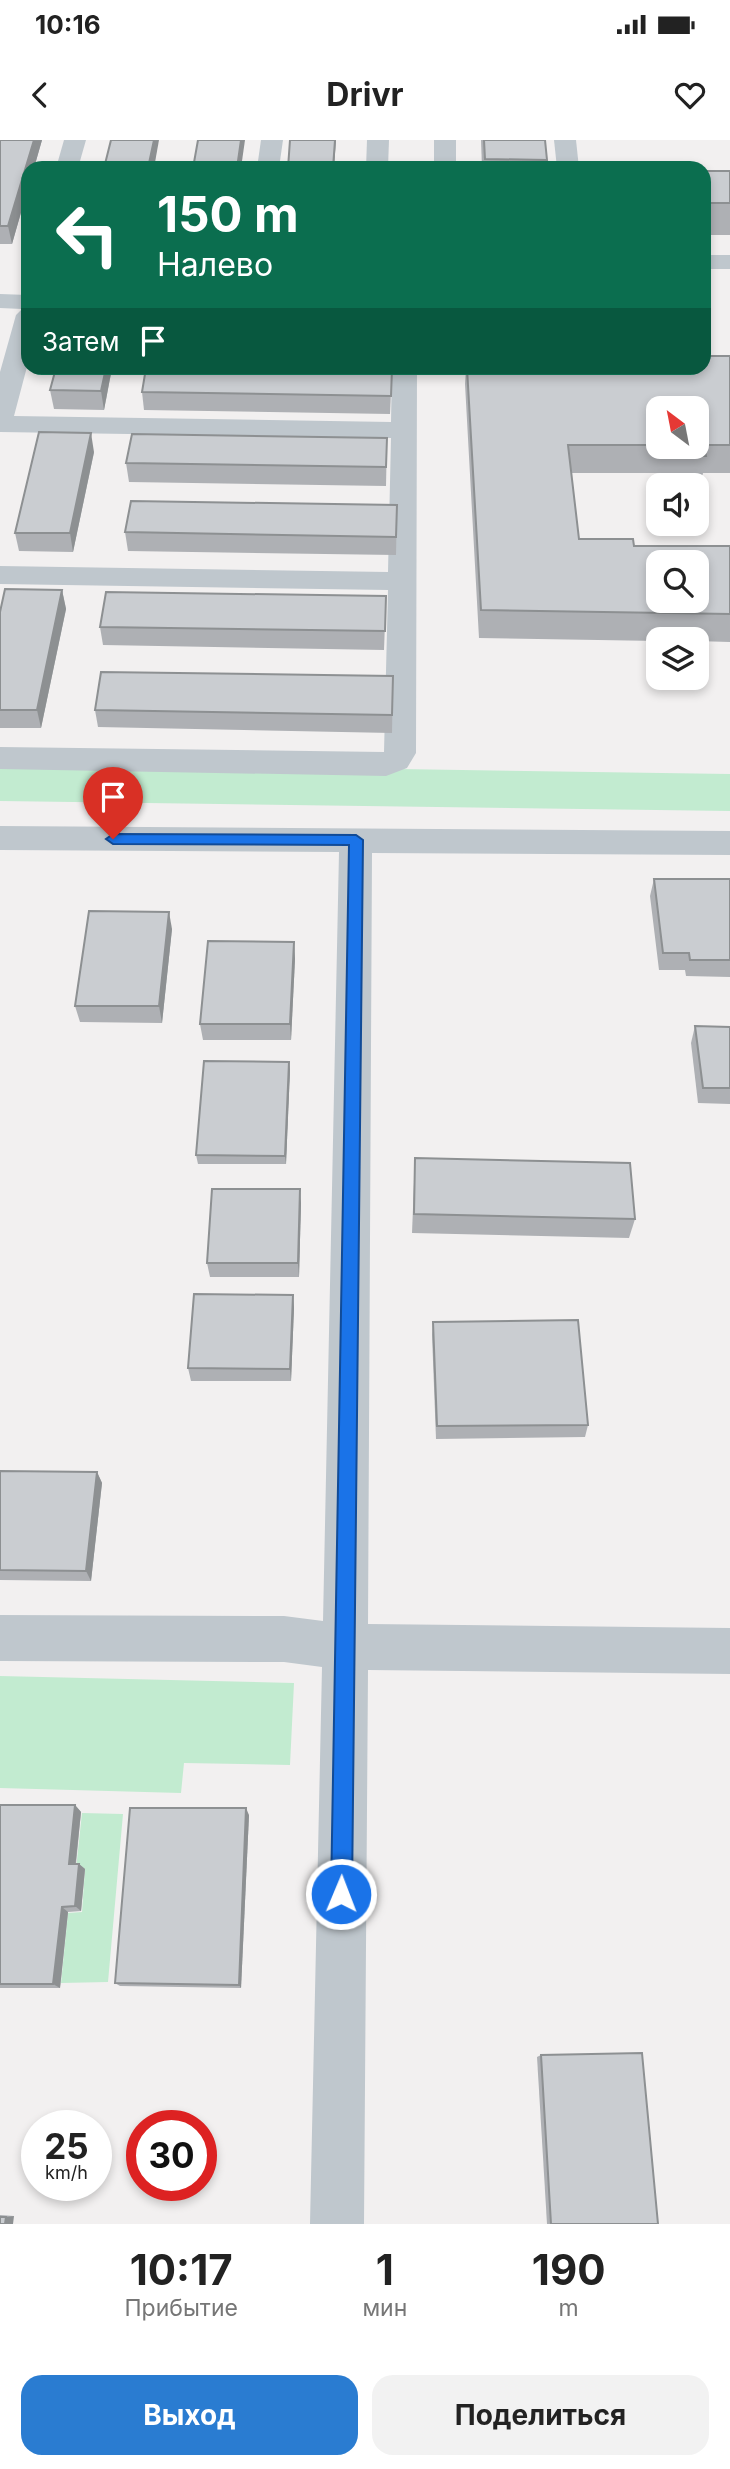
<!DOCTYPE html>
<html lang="ru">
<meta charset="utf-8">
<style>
body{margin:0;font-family:Inter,sans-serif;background:#f2f2f2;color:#222;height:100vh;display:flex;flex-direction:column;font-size:26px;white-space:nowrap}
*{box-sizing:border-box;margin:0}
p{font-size:23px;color:#767676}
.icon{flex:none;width:38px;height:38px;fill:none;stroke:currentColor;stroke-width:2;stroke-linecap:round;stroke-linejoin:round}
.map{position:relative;height:2084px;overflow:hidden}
.details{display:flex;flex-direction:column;background:#fff;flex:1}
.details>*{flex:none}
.top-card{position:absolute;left:21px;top:21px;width:690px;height:214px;border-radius:21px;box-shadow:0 4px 10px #0003;background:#0b6e4f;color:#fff;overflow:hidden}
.needle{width:46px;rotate:328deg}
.controls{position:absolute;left:646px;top:256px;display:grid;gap:14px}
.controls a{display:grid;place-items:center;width:63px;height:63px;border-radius:14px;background:#fff;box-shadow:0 4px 10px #0003;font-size:35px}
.speed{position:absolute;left:21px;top:1970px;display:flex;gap:14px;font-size:35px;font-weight:700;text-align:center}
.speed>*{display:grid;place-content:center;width:91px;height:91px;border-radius:50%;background:#fff;box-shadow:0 4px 10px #0003;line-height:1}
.speed small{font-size:18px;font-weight:400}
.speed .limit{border:10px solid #d22;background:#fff;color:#111}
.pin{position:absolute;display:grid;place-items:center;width:60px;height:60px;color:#fff;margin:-72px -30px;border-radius:50% 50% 50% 0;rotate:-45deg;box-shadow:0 0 7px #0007}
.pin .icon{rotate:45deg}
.me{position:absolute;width:77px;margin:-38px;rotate:1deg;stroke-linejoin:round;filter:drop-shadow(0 0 5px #0008)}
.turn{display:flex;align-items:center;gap:24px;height:147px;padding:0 21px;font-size:32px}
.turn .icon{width:91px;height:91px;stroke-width:2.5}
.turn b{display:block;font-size:49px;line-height:60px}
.then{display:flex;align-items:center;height:66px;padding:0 21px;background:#0003;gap:14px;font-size:26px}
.eta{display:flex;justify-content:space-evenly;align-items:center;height:119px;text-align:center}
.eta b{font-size:42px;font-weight:700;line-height:49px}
.button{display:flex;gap:14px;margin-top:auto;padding:14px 21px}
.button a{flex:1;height:80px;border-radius:21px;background:#2a7cd1;color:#fff;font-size:28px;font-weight:700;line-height:80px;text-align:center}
.button a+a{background:#f2f2f2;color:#222}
.status{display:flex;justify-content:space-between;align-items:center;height:49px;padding:0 35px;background:#fff;direction:ltr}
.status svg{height:19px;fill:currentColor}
header{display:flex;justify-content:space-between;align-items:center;height:91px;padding:0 21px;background:#fff;font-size:32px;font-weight:700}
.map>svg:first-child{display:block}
</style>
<div class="status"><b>10:16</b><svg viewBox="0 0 49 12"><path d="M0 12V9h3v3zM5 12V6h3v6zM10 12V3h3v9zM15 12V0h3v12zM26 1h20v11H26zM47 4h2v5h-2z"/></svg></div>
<header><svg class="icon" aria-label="back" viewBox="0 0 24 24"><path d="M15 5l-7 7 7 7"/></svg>Drivr<svg class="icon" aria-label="heart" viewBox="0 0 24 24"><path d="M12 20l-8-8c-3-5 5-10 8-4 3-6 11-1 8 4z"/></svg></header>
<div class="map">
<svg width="730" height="2084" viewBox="0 0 730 2084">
<rect width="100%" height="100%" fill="#f2f0f0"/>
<!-- green -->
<g fill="#c2ebd0">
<polygon points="0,623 730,634 730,671 0,661"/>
<polygon points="0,1536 294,1543 290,1625 184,1623 181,1653 0,1648"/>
<polygon points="82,1673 123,1674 108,1842 61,1843 68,1773 82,1772 85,1729 76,1729"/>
</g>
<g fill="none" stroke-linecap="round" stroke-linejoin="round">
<!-- minor -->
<g fill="#bfc7cd" fill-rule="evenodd">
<polygon points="64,0 86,0 78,28 56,28"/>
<polygon points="261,0 283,0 279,28 257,28"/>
<polygon points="367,0 389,0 388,28 366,28"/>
<rect x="434" y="0" width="22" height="28"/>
<polygon points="554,0 576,0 579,28 557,28"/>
<rect x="704" y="115" width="26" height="14"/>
<polygon points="0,154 28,155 28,223 14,276 391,282 392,228 417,228 416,613 407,628 386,636 0,629 0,607 384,612 388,450 0,444 0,426 388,432 391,298 0,292 0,232 16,175 22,169 0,168"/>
<polygon points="0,686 730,691 730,715 372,713 368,1484 730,1488 730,1534 368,1530 364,2084 310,2084 322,1527 284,1522 0,1521 0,1475 284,1476 323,1481 339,712 0,710"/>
</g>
</g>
<!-- wall -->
<g fill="#aeb0b4" fill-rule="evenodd">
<polygon points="0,0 42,0 34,28 28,28 28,48 12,104 0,104"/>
<polygon points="481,0 545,0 547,20 546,28 482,28"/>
<rect x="704" y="31" width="26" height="64"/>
<path d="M730 216V333H703L700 344H667L665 333H571L579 399 634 406H730V502L696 501V499H658V501L479 498 465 244 466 228H704ZM658 268 696 306H658Z"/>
<polygon points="112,228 104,270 54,269 50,250"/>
<polygon points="392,229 390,274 144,270 142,252"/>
<polygon points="387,298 386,346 129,342 126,323"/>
<polygon points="94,312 73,412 19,411 15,393"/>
<polygon points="397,365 396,415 128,411 125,392"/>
<polygon points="62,450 66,469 41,588 0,588 0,472"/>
<polygon points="386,456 384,510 103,505 100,487"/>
<polygon points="393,536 392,593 98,587 95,570"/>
<polygon points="654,739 730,739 730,837 686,836 685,830 659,830 650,756"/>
<polygon points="172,789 162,883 80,882 75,866"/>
<polygon points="294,802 295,819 291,900 203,900 200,884"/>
<polygon points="695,886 730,887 730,964 698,963 691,903"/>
<polygon points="289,922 290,930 286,1024 198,1024 196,1015"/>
<polygon points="415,1018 635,1079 629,1098 412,1093"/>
<polygon points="301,1063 299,1137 210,1137 207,1123"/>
<polygon points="293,1155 294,1168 291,1241 191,1241 188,1228"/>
<polygon points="433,1182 588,1285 585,1297 436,1299 432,1195"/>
<polygon points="0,1331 97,1332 102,1343 91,1441 0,1440"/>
<polygon points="0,1665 75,1665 81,1672 76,1724 79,1724 85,1729 81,1771 68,1772 60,1848 0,1848"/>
<polygon points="249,1675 241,1848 120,1846 115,1843"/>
<polygon points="541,1915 658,2084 547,2084 537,1917"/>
<polygon points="0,2075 14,2076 0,2084"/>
</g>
<!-- shaded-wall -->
<g fill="#8d9092">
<polygon points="34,0 42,0 34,28 28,28 28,48 12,104 8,86"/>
<polygon points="154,0 159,0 154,28 148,28"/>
<polygon points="241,0 245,0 241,28 237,28"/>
<polygon points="335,0 336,0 334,28 333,28"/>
<polygon points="106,228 112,228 104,270 101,251"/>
<polygon points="91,293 94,312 73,412 70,393"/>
<polygon points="62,450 66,469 41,588 37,570"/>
<polygon points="169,772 172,789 162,883 159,866"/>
<polygon points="294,802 295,819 291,900 290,884"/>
<polygon points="289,922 290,930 286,1024 285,1016"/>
<polygon points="300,1049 301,1063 299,1137 298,1123"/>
<polygon points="293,1155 294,1168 291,1241 290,1229"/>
<polygon points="97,1332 102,1343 91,1441 86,1431"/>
<polygon points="75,1665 81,1672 75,1729 69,1724"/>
<polygon points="246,1668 249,1675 241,1848 239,1845"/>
<polygon points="79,1724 85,1729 81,1771 75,1766"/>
<polygon points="62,1767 68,1772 60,1848 53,1844"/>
<polygon points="14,2076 13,2084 5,2084 6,2077"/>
</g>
<!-- building -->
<g fill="#cacdd1" stroke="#8d9092" stroke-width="2" fill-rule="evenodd">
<polygon points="0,0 34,0 8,86 0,86"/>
<polygon points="111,0 154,0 148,28 104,28"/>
<polygon points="198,0 241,0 237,28 193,28"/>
<polygon points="290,0 335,0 333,28 288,28"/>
<polygon points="484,0 545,0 547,20 485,19"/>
<rect x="704" y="31" width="26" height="32"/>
<path d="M704 216H730V305H704L706 316H673L671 306H696V268H658V305H568L579 399H633L634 406H730V474L481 470 467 228H704ZM658 422H696V460H658Z"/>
<polygon points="56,228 106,228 101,251 50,250"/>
<polygon points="146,228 392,229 391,256 142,252"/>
<polygon points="39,292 91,293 70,393 15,393"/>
<polygon points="132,294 387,298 386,327 126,323"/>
<polygon points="131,361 397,365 396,397 125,392"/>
<polygon points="5,449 62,450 37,570 0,570 0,472"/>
<polygon points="106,452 386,456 385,491 100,487"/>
<polygon points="101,532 393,536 392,575 95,570"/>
<polygon points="654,739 730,739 730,820 690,820 689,813 663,813"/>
<polygon points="89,771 169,772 159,866 75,866"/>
<polygon points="208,801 294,802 290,884 200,884"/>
<polygon points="695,886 730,887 730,948 703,948"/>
<polygon points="204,921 289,922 285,1016 196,1015"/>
<polygon points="415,1018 630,1023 635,1079 414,1074"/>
<polygon points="212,1049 300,1049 298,1123 207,1123"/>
<polygon points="194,1154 293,1155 290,1229 188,1228"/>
<polygon points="578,1180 588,1285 437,1286 433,1182"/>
<polygon points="0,1331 97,1332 86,1431 0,1430"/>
<polygon points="0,1665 75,1665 69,1724 79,1724 75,1766 62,1767 53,1844 0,1844"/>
<polygon points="130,1668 246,1668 239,1845 115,1843"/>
<polygon points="642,1913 658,2084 551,2084 541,1915"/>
<polygon points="0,2077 6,2077 5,2084 0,2084"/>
</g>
<!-- route -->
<polygon fill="#1a73e8" stroke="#114b97" stroke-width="2" points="113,694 356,695 363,700 352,1754 349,1761 341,1764 334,1761 331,1754 349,705 113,704 106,699"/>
</svg>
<div class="controls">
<a><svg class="needle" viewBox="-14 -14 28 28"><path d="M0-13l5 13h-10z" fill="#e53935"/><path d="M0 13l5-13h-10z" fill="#767676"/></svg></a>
<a><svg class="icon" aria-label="sound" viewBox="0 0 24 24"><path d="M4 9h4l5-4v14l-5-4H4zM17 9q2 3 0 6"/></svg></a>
<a><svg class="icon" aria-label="search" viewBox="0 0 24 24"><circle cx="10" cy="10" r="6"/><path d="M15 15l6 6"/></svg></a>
<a><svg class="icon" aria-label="layers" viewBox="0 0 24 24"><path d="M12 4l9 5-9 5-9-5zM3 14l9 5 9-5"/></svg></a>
</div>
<div class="speed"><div>25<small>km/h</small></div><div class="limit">30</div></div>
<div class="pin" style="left:113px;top:699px;background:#d93025"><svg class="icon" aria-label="arrive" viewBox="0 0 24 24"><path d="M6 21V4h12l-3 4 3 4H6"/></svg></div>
<svg class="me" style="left:341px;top:1754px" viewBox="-20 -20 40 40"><circle r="17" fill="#1a73e8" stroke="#fff" stroke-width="3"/><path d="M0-11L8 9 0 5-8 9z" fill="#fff"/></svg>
<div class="top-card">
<div class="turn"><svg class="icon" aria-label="left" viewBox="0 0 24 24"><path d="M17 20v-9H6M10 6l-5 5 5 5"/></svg><div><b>150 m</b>Налево</div></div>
<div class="then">Затем<svg class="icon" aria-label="arrive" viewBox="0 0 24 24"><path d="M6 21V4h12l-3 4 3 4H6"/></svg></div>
</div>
</div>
<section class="details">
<div class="eta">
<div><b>10:17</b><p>Прибытие</p></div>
<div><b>1</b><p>мин</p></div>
<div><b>190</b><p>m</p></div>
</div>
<div class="button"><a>Выход</a><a>Поделиться</a></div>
</section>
